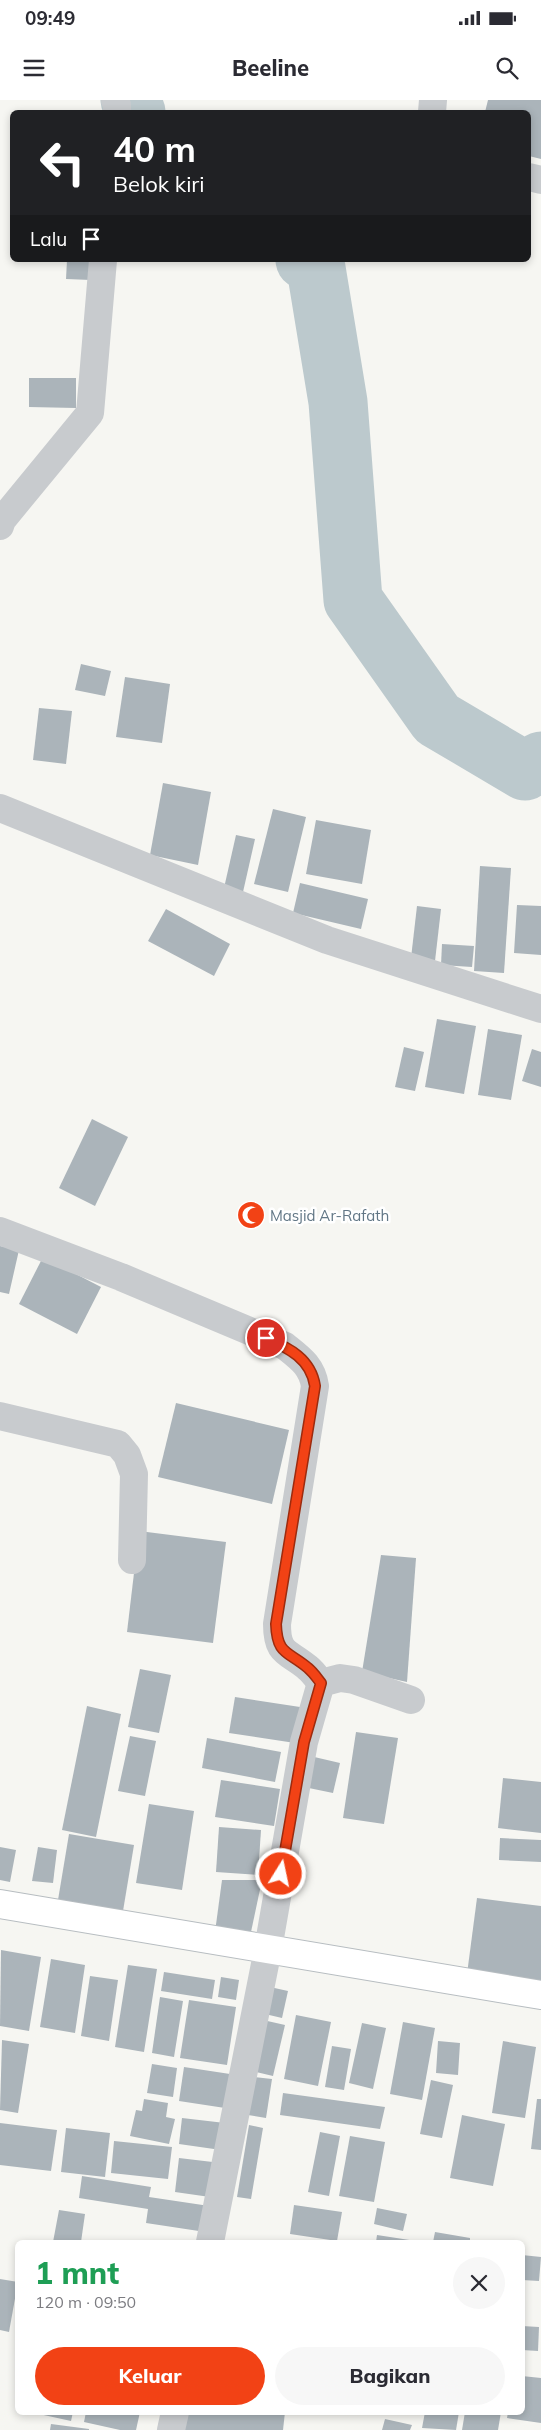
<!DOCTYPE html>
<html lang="id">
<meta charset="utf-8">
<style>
body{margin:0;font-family:Mulish,sans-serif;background:#f7f7f7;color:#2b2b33;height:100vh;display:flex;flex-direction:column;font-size:19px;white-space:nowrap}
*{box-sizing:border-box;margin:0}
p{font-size:16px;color:#7c7c81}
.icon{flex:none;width:28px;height:28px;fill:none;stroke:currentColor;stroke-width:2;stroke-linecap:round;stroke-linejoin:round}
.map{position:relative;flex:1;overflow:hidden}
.sheet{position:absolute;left:15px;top:2140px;width:510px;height:175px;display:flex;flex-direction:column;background:#fff;border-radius:8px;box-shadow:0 2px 8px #0003}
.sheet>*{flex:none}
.banner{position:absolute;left:10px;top:10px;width:521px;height:152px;border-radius:8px;box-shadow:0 2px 8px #0003;background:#202124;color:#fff;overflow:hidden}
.pin{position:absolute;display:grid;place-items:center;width:42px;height:42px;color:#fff;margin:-21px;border:2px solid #fff;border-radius:50%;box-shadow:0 1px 5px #0007}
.me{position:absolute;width:55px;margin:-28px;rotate:10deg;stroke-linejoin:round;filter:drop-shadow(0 0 4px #0008)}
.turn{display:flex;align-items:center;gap:18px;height:105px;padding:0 20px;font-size:22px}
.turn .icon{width:65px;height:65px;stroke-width:2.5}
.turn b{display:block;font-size:35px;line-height:42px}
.then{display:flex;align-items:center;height:48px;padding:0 20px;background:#0003;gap:10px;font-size:19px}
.round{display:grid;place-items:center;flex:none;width:52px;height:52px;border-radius:26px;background:#f7f7f7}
.summary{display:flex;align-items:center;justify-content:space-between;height:85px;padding:0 20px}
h1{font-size:30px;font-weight:800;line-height:38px;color:#1e9e55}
.primary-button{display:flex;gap:10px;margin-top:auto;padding:10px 20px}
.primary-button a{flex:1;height:58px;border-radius:30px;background:#f24215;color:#fff;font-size:20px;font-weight:800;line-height:58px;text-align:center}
.primary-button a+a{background:#f7f7f7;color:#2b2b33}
.status{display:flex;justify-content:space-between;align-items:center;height:35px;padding:0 25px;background:#fff;direction:ltr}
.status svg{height:14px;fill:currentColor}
header{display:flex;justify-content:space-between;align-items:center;height:65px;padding:0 20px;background:#fff;font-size:22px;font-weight:800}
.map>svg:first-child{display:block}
</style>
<div class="status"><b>09:49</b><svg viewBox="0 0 49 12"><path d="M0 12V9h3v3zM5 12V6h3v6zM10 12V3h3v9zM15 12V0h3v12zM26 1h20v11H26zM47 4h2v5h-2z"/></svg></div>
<header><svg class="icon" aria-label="menu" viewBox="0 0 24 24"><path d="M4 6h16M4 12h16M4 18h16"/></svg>Beeline<svg class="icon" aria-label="search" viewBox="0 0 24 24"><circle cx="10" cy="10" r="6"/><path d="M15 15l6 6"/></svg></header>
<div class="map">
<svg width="541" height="2330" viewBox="0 0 541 2330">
<rect width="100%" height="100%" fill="#f6f6f2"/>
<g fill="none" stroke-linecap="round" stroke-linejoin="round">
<!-- river -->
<g stroke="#bcc9cd" stroke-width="59">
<polyline points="130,0 136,12"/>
<polyline points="305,160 316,168 338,302 353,500 437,619 525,671 541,661"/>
</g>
</g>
<!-- building -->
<g fill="#abb4ba">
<polygon points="488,0 541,0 541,59 529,56 529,12 485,12"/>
<polygon points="67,160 93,160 91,180 66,179"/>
<polygon points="29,278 76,278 76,308 29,307"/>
<polygon points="81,564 111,571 105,596 75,590"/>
<polygon points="125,577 170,584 162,643 116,637"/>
<polygon points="39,608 72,611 66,664 33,660"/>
<polygon points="163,683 211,692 198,765 150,755"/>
<polygon points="273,709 306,717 288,792 254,784"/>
<polygon points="316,720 371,730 362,784 306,774"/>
<polygon points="236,735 255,739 243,792 224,788"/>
<polygon points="480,766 511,768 504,873 474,871"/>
<polygon points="300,783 368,799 361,829 293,813"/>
<polygon points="517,805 541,806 541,855 514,853"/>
<polygon points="417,806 441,809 435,861 411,858"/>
<polygon points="166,809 230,844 214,876 148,841"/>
<polygon points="442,844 474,846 472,867 441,865"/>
<polygon points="437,919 476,926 464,994 425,987"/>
<polygon points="488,929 522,935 511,1000 478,995"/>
<polygon points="404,947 424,952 415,991 395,987"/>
<polygon points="532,949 541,952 541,987 522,981"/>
<polygon points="92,1019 128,1037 95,1106 59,1088"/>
<polygon points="0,1146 19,1150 9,1194 0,1192"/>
<polygon points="43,1157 101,1187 77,1234 19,1204"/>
<polygon points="176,1303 289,1330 272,1404 158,1377"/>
<polygon points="139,1431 226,1442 213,1543 127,1532"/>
<polygon points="381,1455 416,1458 407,1582 362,1572"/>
<polygon points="140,1569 171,1575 159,1633 128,1627"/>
<polygon points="235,1597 300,1607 295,1643 229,1633"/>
<polygon points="87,1606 121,1614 96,1737 62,1730"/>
<polygon points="356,1632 398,1638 384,1724 343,1718"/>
<polygon points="130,1636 156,1641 145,1696 118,1691"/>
<polygon points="207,1638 281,1652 275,1682 202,1668"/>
<polygon points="310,1656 340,1663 333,1693 304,1687"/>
<polygon points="503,1678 541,1682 541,1733 498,1728"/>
<polygon points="221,1680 280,1689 274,1726 215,1717"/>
<polygon points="149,1704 194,1711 182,1790 136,1783"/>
<polygon points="219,1727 261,1730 258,1775 216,1772"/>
<polygon points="69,1734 134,1745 122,1817 57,1806"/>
<polygon points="500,1738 541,1740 541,1762 499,1760"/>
<polygon points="0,1747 16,1750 10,1782 0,1780"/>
<polygon points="38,1747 57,1750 53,1783 32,1781"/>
<polygon points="222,1780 262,1780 251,1832 215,1832"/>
<polygon points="477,1798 541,1806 541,1883 467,1874"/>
<polygon points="1,1850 41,1857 29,1931 0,1926"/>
<polygon points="51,1859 85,1865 75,1933 40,1927"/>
<polygon points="128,1865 157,1869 144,1952 115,1947"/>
<polygon points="164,1872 215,1880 212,1899 161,1891"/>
<polygon points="90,1876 118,1880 109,1941 81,1936"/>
<polygon points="221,1877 239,1880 236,1900 218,1897"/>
<polygon points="270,1887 288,1891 282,1918 265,1914"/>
<polygon points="160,1897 183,1901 174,1957 152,1953"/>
<polygon points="189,1900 236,1907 227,1965 180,1958"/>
<polygon points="296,1915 331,1922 318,1986 284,1979"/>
<polygon points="263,1920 285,1925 273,1976 252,1971"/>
<polygon points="403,1922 435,1928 422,2000 390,1994"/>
<polygon points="362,1923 386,1928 373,1989 349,1983"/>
<polygon points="2,1940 29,1944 18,2013 0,2010"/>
<polygon points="438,1941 460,1943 458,1975 436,1973"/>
<polygon points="503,1941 536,1947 525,2018 492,2013"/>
<polygon points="332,1946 351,1949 344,1990 325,1987"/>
<polygon points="152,1964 177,1968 173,1997 147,1993"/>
<polygon points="184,1967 230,1974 225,2008 179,2001"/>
<polygon points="254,1977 272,1979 266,2018 248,2015"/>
<polygon points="431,1980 453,1985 442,2038 420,2034"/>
<polygon points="283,1993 385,2007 380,2029 280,2015"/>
<polygon points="144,1999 168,2003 166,2017 175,2019 169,2044 130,2036 136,2010 142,2011"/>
<polygon points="537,1999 541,1999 541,2050 531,2049"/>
<polygon points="462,2015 505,2024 493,2086 450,2078"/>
<polygon points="182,2018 225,2023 221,2050 179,2044"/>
<polygon points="0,2023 57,2030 51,2071 0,2065"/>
<polygon points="249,2025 263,2028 251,2099 237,2097"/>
<polygon points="66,2028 110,2033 105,2077 61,2072"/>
<polygon points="320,2032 340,2036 329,2096 308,2092"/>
<polygon points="350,2036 385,2042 374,2102 339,2096"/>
<polygon points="114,2041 172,2047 168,2079 111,2073"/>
<polygon points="179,2058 221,2063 217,2098 175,2092"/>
<polygon points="82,2076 151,2087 149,2097 216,2107 212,2133 146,2123 148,2109 79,2098"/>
<polygon points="294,2105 342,2112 337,2141 290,2134"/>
<polygon points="377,2108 407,2114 403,2131 374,2124"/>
<polygon points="59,2110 85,2114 81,2142 53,2142"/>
<polygon points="435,2132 470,2138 470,2142 433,2142"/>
<polygon points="377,2135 416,2141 416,2142 376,2142"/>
<polygon points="522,2155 541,2157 539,2181 522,2180"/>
<polygon points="0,2179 18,2182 9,2232 0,2230"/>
<polygon points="522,2226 539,2227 538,2251 522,2250"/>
<polygon points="522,2276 541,2278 541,2323 507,2318 508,2312 522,2312"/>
<polygon points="30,2312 73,2312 71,2321"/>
<polygon points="86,2312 140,2312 136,2330 120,2330 84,2322"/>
<polygon points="185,2312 285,2312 283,2330 183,2330"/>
<polygon points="425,2312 459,2312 456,2330 422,2328"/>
<polygon points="465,2312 501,2312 498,2330 462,2330"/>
<polygon points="385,2319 412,2325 410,2330 382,2330"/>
<polygon points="51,2324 89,2329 89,2330 50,2330"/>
</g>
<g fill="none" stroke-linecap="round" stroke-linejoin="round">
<!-- secondary casing -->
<g stroke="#b7bdc1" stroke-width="30">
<polyline id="secondary" points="0,1804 541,1895"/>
</g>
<!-- street -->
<g stroke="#c8cbce" stroke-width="28">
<polyline points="115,0 117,5 117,12"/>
<polyline points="432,12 433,0"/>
<polyline points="529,77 541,80"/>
<polyline points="0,426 2,420 90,313 103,160"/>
<polyline points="0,708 327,840 541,909"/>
<path d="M0 1131 121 1177 285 1246C300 1258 312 1266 315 1286L277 1524C277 1555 288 1551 308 1568 313 1572 317 1578 321 1583"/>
<polyline points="0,1316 118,1344 127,1355 134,1374 132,1460"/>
<polyline points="210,2142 268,1849 304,1642 321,1583 340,1578 354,1580 411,1600"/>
<polyline points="171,2330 175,2312"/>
</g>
<!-- secondary -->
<use href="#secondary" stroke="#fff" stroke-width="28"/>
</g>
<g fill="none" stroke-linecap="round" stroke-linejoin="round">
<!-- route casing -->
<g stroke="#9d2b0e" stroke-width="12">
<path id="route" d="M266 1238C289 1248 311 1259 315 1286L276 1524C277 1555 288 1551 308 1568 313 1572 317 1578 321 1583L304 1642 281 1774"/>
</g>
<!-- route -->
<use href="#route" stroke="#f24215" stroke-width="9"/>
</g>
<!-- icons -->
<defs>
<g id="mosque-disc" transform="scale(1.4375)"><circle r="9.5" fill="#f24215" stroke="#fff"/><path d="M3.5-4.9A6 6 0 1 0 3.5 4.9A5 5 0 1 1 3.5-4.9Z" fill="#fff"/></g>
</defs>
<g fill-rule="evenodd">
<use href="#mosque-disc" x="251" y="1115"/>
</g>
<g text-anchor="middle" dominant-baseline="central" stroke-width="5" stroke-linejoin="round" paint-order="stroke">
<!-- poi labels -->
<g font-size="15" fill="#627786" stroke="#fff" text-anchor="start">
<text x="270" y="1115">Masjid Ar-Rafath</text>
</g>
</g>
</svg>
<div class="pin" style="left:266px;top:1238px;background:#d93025"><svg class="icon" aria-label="arrive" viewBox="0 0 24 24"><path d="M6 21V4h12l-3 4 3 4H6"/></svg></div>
<svg class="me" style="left:281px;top:1774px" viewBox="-20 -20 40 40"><circle r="17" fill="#f24215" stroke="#fff" stroke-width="3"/><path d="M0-11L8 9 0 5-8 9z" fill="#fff"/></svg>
<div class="banner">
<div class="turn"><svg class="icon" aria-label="left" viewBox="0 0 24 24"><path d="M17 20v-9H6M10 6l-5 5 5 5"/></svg><div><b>40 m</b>Belok kiri</div></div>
<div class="then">Lalu<svg class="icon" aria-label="arrive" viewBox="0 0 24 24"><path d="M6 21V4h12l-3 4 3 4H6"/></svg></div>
</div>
<section class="sheet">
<div class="summary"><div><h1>1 mnt</h1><p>120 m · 09:50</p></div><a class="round"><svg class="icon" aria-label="close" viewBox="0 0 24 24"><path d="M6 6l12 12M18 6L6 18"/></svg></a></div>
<div class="primary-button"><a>Keluar</a><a>Bagikan</a></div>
</section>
</div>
